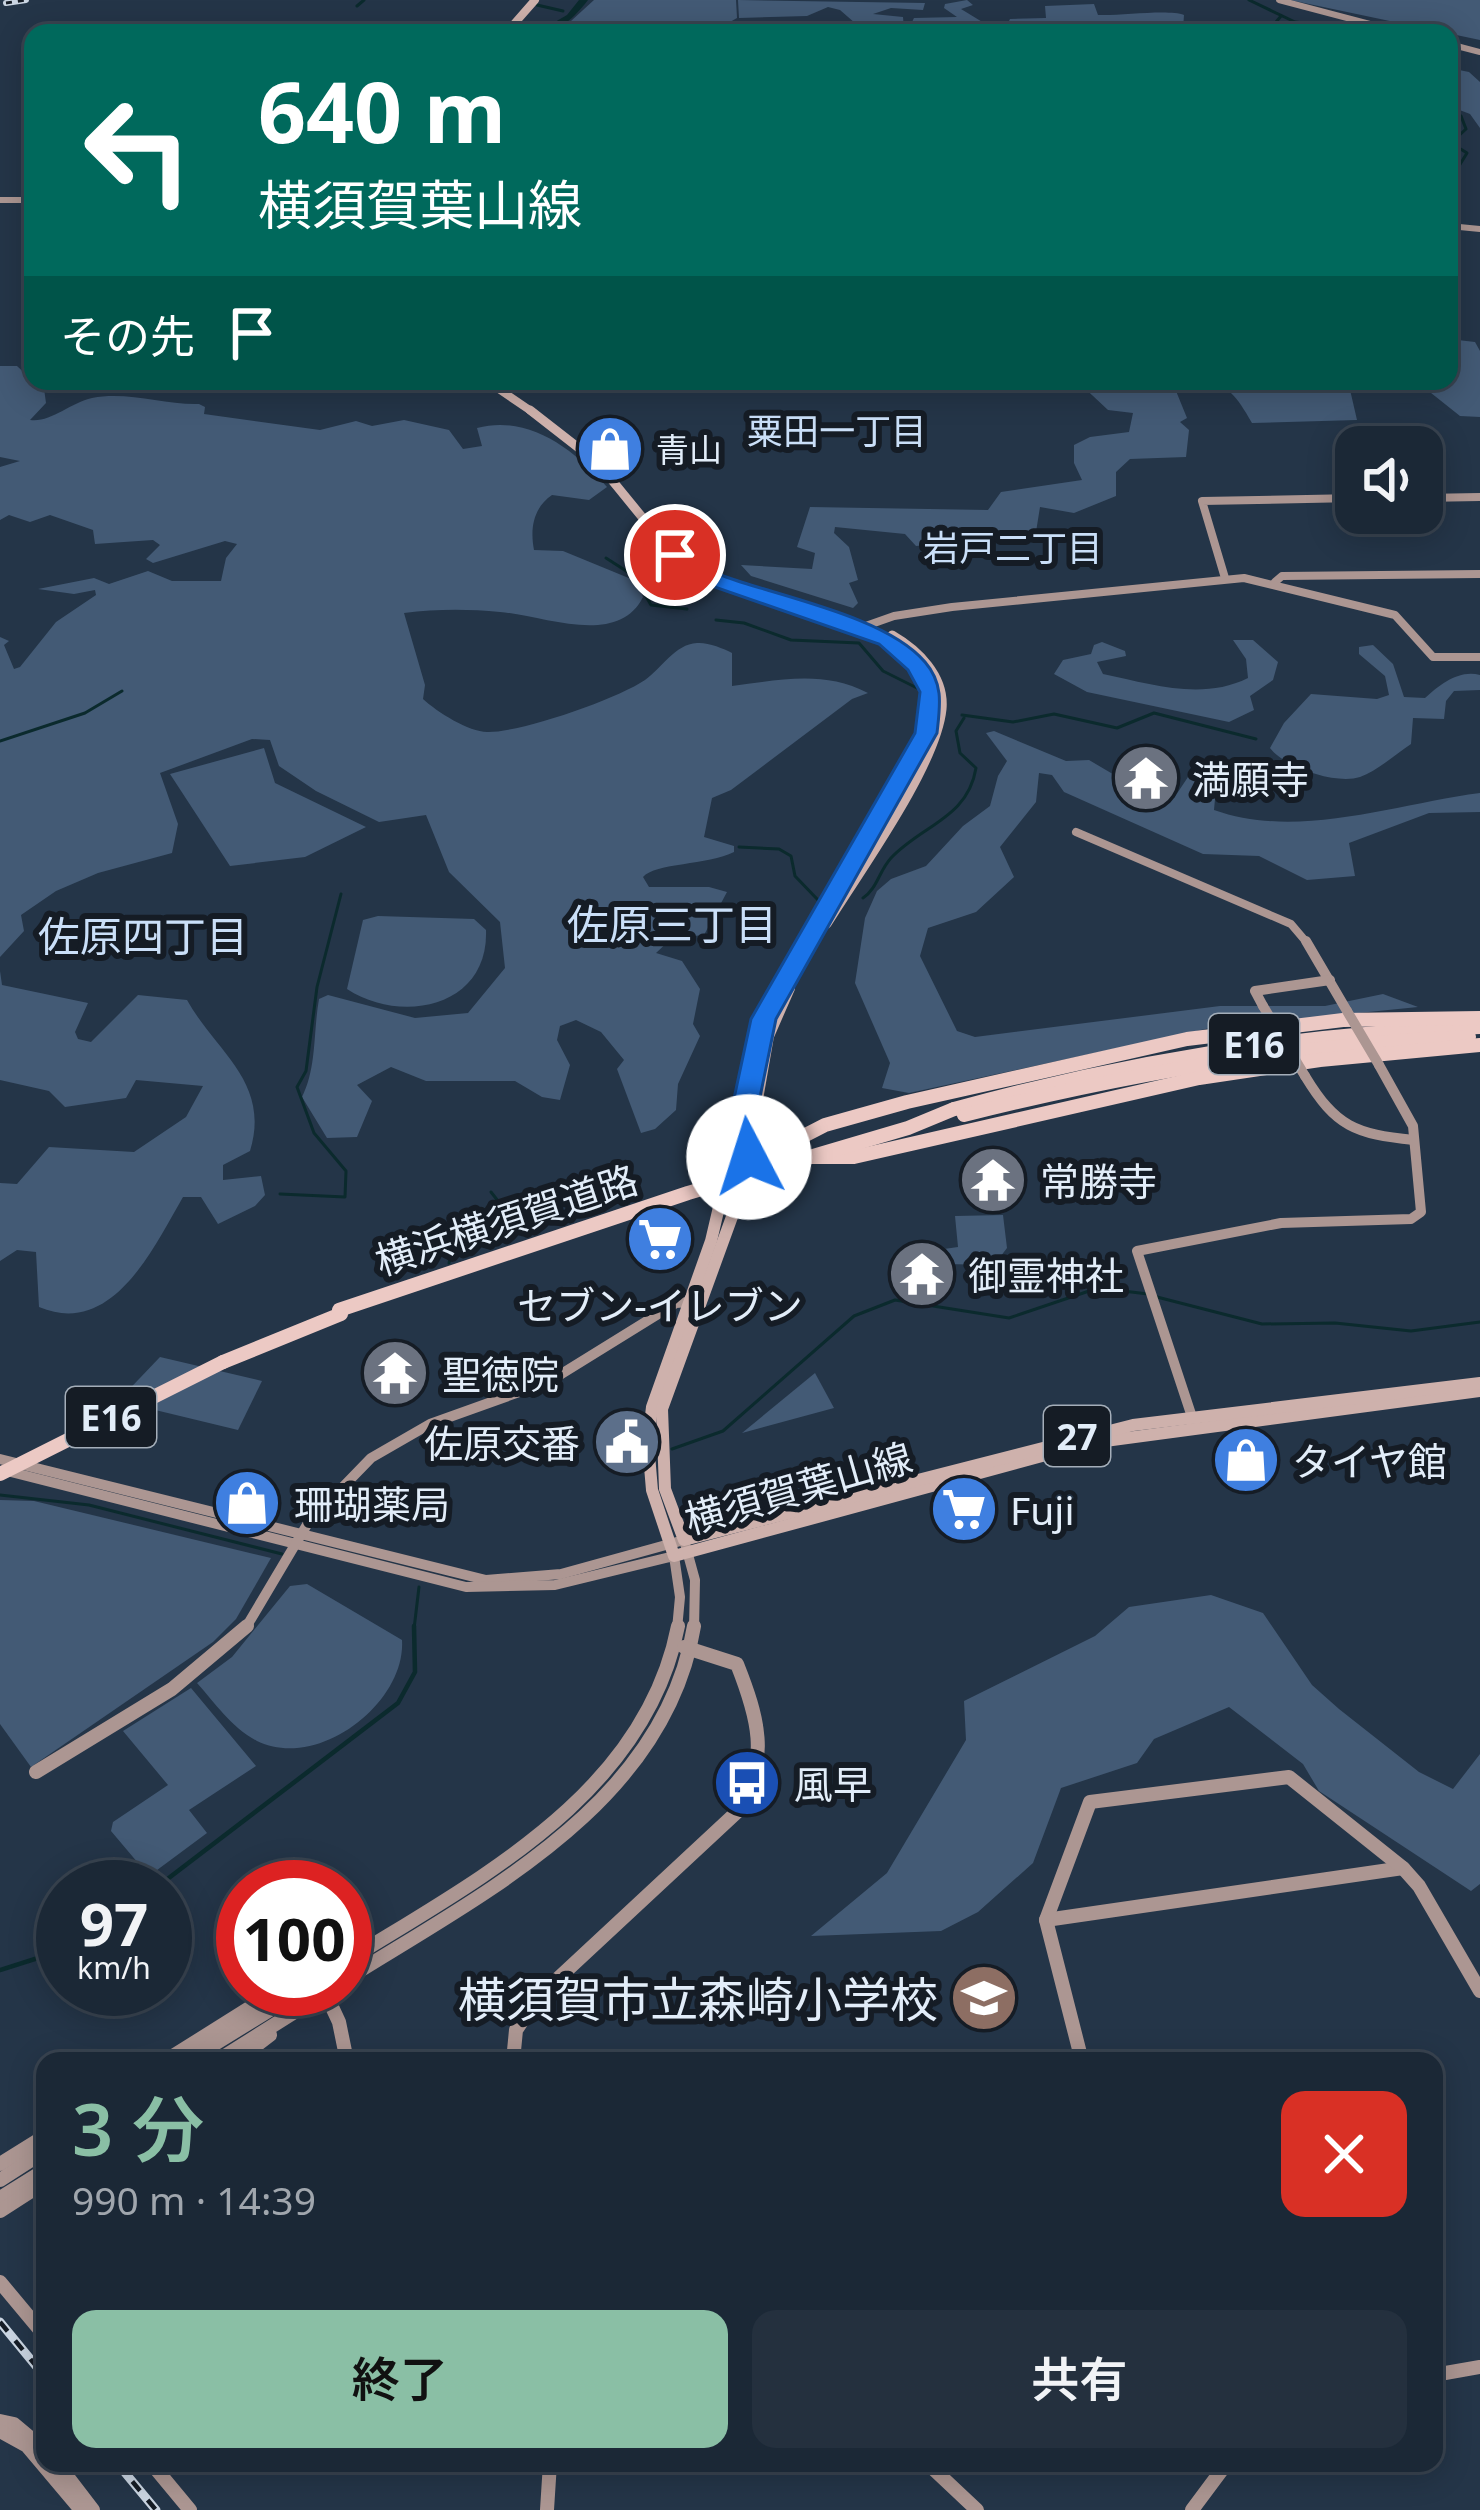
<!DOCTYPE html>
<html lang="ja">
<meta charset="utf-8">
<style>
body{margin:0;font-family:"Noto Sans","Noto Sans JP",sans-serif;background:#24303e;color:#f1f3f6;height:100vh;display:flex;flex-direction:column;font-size:45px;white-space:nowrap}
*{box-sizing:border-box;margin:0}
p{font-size:39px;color:#a0a6ad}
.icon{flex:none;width:66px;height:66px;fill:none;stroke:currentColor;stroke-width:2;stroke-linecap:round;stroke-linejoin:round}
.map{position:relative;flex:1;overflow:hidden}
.sheet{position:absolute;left:36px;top:2052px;width:1407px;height:420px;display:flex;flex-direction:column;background:#1b2836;border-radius:24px;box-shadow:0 6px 30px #0003,0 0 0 3px #394451}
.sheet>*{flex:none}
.hud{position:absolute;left:24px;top:24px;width:1434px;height:366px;border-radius:24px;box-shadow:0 6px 30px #0003,0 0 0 3px #394451;background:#00695c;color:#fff;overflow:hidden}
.controls{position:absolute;left:1335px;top:426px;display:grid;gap:24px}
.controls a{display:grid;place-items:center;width:108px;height:108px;border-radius:24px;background:#1b2836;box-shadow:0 6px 30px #0003,0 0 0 3px #394451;font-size:60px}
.speed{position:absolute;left:36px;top:1860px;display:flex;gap:24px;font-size:60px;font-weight:700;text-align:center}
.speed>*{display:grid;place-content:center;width:156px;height:156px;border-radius:50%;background:#1b2836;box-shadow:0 6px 30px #0003,0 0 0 3px #394451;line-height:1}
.speed small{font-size:30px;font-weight:400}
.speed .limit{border:18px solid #d22;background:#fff;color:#111}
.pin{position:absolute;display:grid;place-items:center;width:102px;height:102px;color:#fff;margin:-51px;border:6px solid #fff;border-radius:50%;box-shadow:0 3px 12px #0007}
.me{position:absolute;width:132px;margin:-66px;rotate:355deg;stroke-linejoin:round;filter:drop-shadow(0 0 9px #0008)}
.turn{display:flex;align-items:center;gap:42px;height:252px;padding:0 36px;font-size:54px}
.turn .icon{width:156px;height:156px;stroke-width:2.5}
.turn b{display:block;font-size:84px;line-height:102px}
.then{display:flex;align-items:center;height:114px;padding:0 36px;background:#0003;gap:24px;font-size:45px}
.round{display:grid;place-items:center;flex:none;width:126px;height:126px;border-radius:24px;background:#24303e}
.summary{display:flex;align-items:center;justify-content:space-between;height:204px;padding:0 36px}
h1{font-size:72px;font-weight:600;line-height:90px;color:#8abfa5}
.primary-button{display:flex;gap:24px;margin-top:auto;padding:24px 36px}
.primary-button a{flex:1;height:138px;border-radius:24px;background:#8abfa5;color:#111;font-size:48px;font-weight:600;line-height:138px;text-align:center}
.primary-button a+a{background:#24303e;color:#f1f3f6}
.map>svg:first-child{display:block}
</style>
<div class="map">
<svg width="1480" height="2510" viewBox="0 0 1480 2510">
<rect width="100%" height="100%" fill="#243548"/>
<!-- green -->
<g fill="#435a75">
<polygon points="594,0 736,0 737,18 730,22 731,28 772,33 654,33 641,28 588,33 581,26 546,33 571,21"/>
<polygon points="738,0 925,3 923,10 891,8 873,14 903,17 904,29 924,27 912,22 914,18 957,17 944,8 945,4 967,0 973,5 961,9 984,23 984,29 975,33 861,33 863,30 840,10 828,7 807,16 739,18"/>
<polygon points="1290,0 1480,0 1480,40"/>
<path d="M1094 4 1098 15C1121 16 1168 9 1184 15L1183 29 1188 33 1004 31 1010 19 1046 18 1045 6Z"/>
<polygon points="1449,68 1469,72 1480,82 1480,128 1470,114 1449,106"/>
<polygon points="1449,339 1475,342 1480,351 1480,417 1460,416 1416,381 1449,381"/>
<path d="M0 366H17L33 381H43L46 403 30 420C50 423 70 403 92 398 128 391 164 405 199 404L205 407 204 414 320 430 356 421 372 426 404 420 449 430 463 449 482 446 477 428C529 414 575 450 607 487L589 500 552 495C533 508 530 529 534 550L563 551 636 581 643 597C618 648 542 615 500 612 468 609 436 609 404 613L425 685 423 699C437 712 469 732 487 732 520 733 617 699 645 680 661 669 675 644 697 643 707 642 723 648 732 653V686C781 680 823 670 868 693L852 699 731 790 712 798 704 837 734 846V852C708 865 655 863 643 877L649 887H709L727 892 704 935 672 938 656 953 682 961 700 989 693 1024 700 1036 678 1084 676 1110 655 1129 641 1133 617 1069 624 1060 601 1032 576 1020 560 1026 557 1040 570 1065 560 1100 542 1097 515 1081H426L391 1067 357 1085 372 1101 357 1137 327 1138 302 1097C317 1067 313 1033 319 999L328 995 415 1018 468 1013 505 968 500 922 449 872 426 815 379 822 316 791 279 766 270 740 252 739 160 773 178 824 172 853 98 873 56 891 21 915 24 931 0 957V637L9 641 4 645 14 669 20 667 56 622 96 595 95 590 74 594 38 589 94 578 109 584 148 571 172 581H221L226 558 237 544 225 541 153 563 146 559 160 545 153 540 95 544 93 530 50 515 30 522 9 515 0 520V467L20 461 0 457Z"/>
<path d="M1077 381H1348L1357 420 1252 423C1229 383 1221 378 1176 391L1187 418 1180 422 1189 430 1186 457 1130 459 1116 472V496L1074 513 1040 507 1036 532 1026 535 916 546 905 534 835 527 834 533 849 547 858 580 849 583 858 603 853 608 751 576 741 565 812 569 815 553 797 547 810 507 988 510 1001 492 1082 480 1074 463V445L1090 437 1129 432 1133 413 1108 410Z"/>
<path d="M1233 640H1253L1278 662 1273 680 1250 696 1254 710 1229 722 1087 692 1054 674 1063 660 1091 654 1094 645 1102 642 1125 651 1126 656 1097 662 1103 674C1151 684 1202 701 1248 678L1246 659Z"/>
<path d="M1373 645 1393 664 1404 697 1425 698C1440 684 1460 669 1480 675V690L1454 691 1446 701 1444 719 1413 718 1411 744C1396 754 1377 771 1360 777 1336 785 1284 767 1270 748L1284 723 1311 694 1377 699 1389 695 1385 676 1359 654V647Z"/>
<path d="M994 731 1066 761 1089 760 1150 796 1174 798 1198 762 1217 777 1214 810C1298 840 1395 804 1480 793V812L1429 813 1349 843 1355 876 1307 880 1259 856 1203 854 1064 792 1052 775 1039 773 1036 802 1000 847 1014 877 976 912 928 928 920 956 957 1031 975 1037 1220 1006H1325L1383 994 1418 1007 1210 1028 909 1093 882 1088 890 1063 855 983 865 918 877 891 891 879 926 866 963 826 990 806 998 776 1007 761 986 733Z"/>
<polygon points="264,748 275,783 366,827 305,857 230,866 170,774"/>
<path d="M378 916 474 919 486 930C489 1007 402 1025 347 989L363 920Z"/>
<path d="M0 971 2 985 88 1003 75 1032 78 1039 91 1042 138 995 187 1000C216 1052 271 1082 250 1151L223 1165V1180L261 1176 265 1195 255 1206 218 1224 201 1197H183C153 1249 112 1338 39 1307L36 1252 17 1250 0 1261V1183L17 1184 49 1147 134 1152 186 1117 203 1086 136 1080 126 1098 65 1107 49 1091 0 1080Z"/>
<polygon points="1003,1215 1007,1248 994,1265 945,1264 944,1249 958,1247 955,1216"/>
<polygon points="160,1357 262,1381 238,1430 118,1401"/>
<polygon points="815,1373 834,1408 742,1433"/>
<polygon points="0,1500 34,1501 271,1558 236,1619 213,1642 31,1767 0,1724"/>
<path d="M307 1584 402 1640C406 1703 318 1771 257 1741 232 1728 215 1703 197 1683L232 1657 290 1586Z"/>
<polygon points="1211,1595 1263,1613 1312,1685 1339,1709 1419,1772 1453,1789 1480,1754 1480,1884 1471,1891 1319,1791 1303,1764 1229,1707 1154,1739 1137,1763 1061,1788 1033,1863 978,1912 941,1931 811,1936 887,1873 966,1740 964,1701 1095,1636 1129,1607"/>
<polygon points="191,1688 256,1766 189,1810 207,1833 149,1876 111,1831 113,1822 168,1785 123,1731"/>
</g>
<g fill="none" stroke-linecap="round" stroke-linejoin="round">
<!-- stream-far1 -->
<g stroke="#0b2a2d" stroke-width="3">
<polyline points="1249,0 1295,22 1391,33"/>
<polyline points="537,5 563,11"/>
<polyline points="357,6 364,0"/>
<polyline points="1267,33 1281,16"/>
<polyline points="1449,108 1461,116 1466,129 1451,143 1467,153 1459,166"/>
<polyline points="606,558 634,576 651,605 687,609"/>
<polyline points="716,620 744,623 791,640 859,643 883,671 923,691"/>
<polyline points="962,715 1013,722 1054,714 1117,728 1154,713 1256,739"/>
<polyline points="0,741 85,713 122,691"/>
<polyline points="739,847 779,849 791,856 795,876 818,900"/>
<path d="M863 898C877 889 879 871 891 858 922 825 968 818 976 768L960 753 956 731 964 718"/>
<polyline points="280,1194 345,1197 346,1171 314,1133 297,1087 306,1071 317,987 341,894"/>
<polyline points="449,1263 451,1255 489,1242 498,1201 491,1192"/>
<polyline points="1157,1297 1262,1324 1335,1323 1411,1331 1480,1322"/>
<polyline points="672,1449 723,1431 854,1316 895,1300 1009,1318 1098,1288 1148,1294"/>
<polyline points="0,1495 89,1505 282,1554"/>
<polyline points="414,1629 419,1587"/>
</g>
<!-- stream -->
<g stroke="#0b2a2d" stroke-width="4.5">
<polyline points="157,1887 398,1703 415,1672 414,1626"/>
<polyline points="0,1970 63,1950"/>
</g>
<!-- river -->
<path fill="#0b2a2d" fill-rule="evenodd" d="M579 0H588C575 17 559 33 536 33L567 15Z"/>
<!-- secondary-far3 -->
<g stroke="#ac9692" stroke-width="6">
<polyline points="1279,0 1404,33"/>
<polyline points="1449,44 1480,52"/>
<polyline points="0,200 30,200"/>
<polyline points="1449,226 1480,229"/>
</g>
<!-- secondary-far2 -->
<g stroke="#ac9692" stroke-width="8">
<polyline points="1422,498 1480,497"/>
<polyline points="1225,578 1202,501 1356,498"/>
<polyline points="1275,582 1282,576 1480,574"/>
<polyline points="860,628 894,616 952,607 1244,578 1395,615 1433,657 1480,657"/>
<polyline points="1076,832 1291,924 1308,944"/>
</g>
<!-- secondary-far1 -->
<g stroke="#ac9692" stroke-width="10">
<polyline points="1306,941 1347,1011"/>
<polyline points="1263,1006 1255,991 1330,980"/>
<path d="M1305 1076C1336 1127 1355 1134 1414 1140"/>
<polyline points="1194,1423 1137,1251 1281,1223 1411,1219 1421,1212 1413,1126 1379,1065"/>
<polyline points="0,1459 486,1580 561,1574 684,1540 695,1580 694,1629"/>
<polyline points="3,1470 466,1587 555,1585 674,1556 680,1597 677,1629"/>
<polyline points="245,1629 308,1523 371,1458 430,1424 550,1381 676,1303 689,1302"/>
</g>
<!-- secondary -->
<g stroke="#ac9692" stroke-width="14">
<polyline points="36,1772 172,1689 247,1626"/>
<polyline points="1046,1920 1403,1868"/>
<path d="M345 1962C478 1879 645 1795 678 1626"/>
<path d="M345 1980C483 1893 665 1804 694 1626"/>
<polyline points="325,1992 339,2022 347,2061"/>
<polyline points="165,2061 259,2002 299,1992"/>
<polyline points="187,2061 286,2000"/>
<polyline points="217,2061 331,1989"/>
<polyline points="236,2061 270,2035"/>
<path d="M513 2061 516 2030 538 1997 739 1810C770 1759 758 1717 737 1664L684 1647"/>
<polyline points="1082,2061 1046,1920 1090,1802 1289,1777 1403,1868 1419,1886 1480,1991"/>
<polyline points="0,2164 45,2136"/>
<polyline points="0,2180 45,2151"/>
<polyline points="0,2198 45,2170"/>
<polyline points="0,2211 45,2182"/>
<polyline points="0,2282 45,2336"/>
<polyline points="1434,2375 1480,2367"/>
<polyline points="0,2421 14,2424 45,2450"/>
<polyline points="0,2431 27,2446 81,2510"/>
<polyline points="57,2463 93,2510"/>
<polyline points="151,2463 190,2510"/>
<polyline points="927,2463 977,2510"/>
<polyline points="547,2510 550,2463"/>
<polyline points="1192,2510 1227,2463"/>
</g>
<!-- primary-far2 -->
<g stroke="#ceb1ac" stroke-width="8">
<polyline points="506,33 535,0"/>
<polyline points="487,381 534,413"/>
</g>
<!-- primary-far1 -->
<g stroke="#ceb1ac" stroke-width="9">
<polyline points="530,410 598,463 664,544 689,567 719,582 846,622 885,639 914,662 930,693 926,733 807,944"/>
<path d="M827 924C859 872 936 767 942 709 945 676 918 650 892 635"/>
</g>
<!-- primary -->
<g stroke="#ceb1ac" stroke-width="12">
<polyline points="809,941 762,1024 711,1241 652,1407 648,1443 652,1490 674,1556 1090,1443 1480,1391"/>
<polyline points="789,988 768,1036 741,1192 662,1409 665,1489 684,1540 1133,1425 1480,1383"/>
</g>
<!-- highway -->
<g stroke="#ecc9c4" stroke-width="14">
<path d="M954 1109C1127 1061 1300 1033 1480 1027"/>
<path d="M964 1115C1131 1073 1297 1044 1469 1037"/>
<polyline points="736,1151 790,1143 825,1125 907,1102 1187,1039 1343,1020 1480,1018"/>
<polyline points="736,1151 749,1157 854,1157 1199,1078 1320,1060 1480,1045"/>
<polyline points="223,1362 341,1314"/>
</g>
<!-- rail-far1 casing -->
<g stroke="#cad5e2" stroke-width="6">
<polyline id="rail-far1" points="6,3 26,0"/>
</g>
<!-- rail casing -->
<g stroke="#cad5e2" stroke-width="9">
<g id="rail">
<polyline points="0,2322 45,2377"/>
<polyline points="117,2463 156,2510"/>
</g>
</g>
<!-- rail-far1 -->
<use href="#rail-far1" stroke="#151c25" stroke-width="3" stroke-dasharray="6" stroke-linecap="butt"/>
<!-- rail -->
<use href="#rail" stroke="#151c25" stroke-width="4.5" stroke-dasharray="12" stroke-linecap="butt"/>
<!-- secondary-bridge -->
<g stroke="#ac9692" stroke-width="10">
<polyline points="1263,1006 1305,1076"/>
<polyline points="1347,1011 1379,1065"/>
</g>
<!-- highway-bridge -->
<g stroke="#ecc9c4" stroke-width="14">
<polyline points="339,1310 688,1193 908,1128 954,1109"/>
<polyline points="0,1474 223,1362"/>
</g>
</g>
<!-- route -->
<path fill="#1a73e8" stroke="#114b97" stroke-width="3" d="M668 551C690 548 706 570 726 577 782 597 887 617 925 662 944 684 940 706 937 733L776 1019 750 1146 762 1157 749 1166 727 1157 723 1150 751 1019 915 733 920 692 908 670 879 644 703 583 668 559Z"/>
<!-- icons -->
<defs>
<g id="shop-disc" transform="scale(3.45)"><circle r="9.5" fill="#3f7fe0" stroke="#151c25"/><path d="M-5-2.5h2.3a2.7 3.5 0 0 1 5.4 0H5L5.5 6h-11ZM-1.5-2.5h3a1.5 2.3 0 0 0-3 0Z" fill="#fff"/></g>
<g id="temple-disc" transform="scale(3.45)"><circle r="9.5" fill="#6b7280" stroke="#151c25"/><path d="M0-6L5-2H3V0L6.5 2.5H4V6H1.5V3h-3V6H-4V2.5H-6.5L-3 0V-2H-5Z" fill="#fff"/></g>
<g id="supermarket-disc" transform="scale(3.45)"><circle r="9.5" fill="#3f7fe0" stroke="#151c25"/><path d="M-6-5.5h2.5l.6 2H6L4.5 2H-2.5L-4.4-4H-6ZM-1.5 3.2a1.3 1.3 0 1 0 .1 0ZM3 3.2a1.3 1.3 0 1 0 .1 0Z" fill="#fff"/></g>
<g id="civic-disc" transform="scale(3.45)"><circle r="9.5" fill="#5c6f8a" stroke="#151c25"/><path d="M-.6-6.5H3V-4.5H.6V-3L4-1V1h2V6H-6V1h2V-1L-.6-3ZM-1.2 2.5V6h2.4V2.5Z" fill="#fff"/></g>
<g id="bus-disc" transform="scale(3.45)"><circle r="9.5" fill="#1a4fb4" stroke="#151c25"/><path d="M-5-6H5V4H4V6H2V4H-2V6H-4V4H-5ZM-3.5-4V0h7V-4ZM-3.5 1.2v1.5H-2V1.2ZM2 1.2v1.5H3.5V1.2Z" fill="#fff"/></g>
<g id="school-disc" transform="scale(3.45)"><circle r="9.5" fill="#8d6e63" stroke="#151c25"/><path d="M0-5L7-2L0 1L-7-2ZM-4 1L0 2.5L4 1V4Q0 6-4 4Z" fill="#fff"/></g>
</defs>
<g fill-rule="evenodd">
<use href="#shop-disc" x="610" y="449"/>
<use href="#temple-disc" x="1146" y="778"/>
<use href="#temple-disc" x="993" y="1180"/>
<use href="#supermarket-disc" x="660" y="1239"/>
<use href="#temple-disc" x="922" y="1274"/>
<use href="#temple-disc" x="395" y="1373"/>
<use href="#civic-disc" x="627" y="1442"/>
<use href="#shop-disc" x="1246" y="1460"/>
<use href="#shop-disc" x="247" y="1503"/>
<use href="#supermarket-disc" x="964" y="1509"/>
<use href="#bus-disc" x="747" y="1783"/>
<use href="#school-disc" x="984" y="1998"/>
</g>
<g text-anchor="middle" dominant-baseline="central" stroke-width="12" stroke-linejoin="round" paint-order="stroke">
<!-- far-poi labels -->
<g font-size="33" fill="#e2edf9" stroke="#151c25" text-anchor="start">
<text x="656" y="449">青山</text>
</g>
<!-- far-neighbourhood labels -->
<g font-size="36" fill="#cadff8" stroke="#151c25">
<text x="837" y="430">粟田一丁目</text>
<text x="1013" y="547">岩戸二丁目</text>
</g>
<!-- shield labels -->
<g fill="#151c25" stroke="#a4aeb9" stroke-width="3">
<rect x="1209" y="1014" width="90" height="60" rx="9"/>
<rect x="66" y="1387" width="90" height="60" rx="9"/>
<rect x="1044" y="1406" width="66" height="60" rx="9"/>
</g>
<g font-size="36" font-weight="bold" fill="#e2edf9">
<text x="1254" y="1044">E16</text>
<text x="111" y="1417">E16</text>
<text x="1077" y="1436">27</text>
</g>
<!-- poi labels -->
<g font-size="39" fill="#e2edf9" stroke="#151c25" text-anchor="start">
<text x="1192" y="778">満願寺</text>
<text x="1040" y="1180">常勝寺</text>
<text x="968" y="1274">御霊神社</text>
<text x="660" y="1304" text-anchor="middle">セブン-イレブン</text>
<text x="442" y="1373">聖徳院</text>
<text x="580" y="1442" text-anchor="end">佐原交番</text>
<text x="1292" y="1460">タイヤ館</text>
<text x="294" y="1503">珊瑚薬局</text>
<text x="1010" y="1509">Fuji</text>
<text x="794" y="1783">風早</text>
</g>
<!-- street labels -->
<g font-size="39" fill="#e2edf9" stroke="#151c25">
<text transform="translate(506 1219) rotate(-18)">横浜横須賀道路</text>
<text transform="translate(798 1487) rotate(-16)">横須賀葉山線</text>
</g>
<!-- neighbourhood labels -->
<g font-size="42" fill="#cadff8" stroke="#151c25">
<text x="672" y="923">佐原三丁目</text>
<text x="143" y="935">佐原四丁目</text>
</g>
<!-- near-poi labels -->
<g font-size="48" fill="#e2edf9" stroke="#151c25" text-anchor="end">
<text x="938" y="1998">横須賀市立森崎小学校</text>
</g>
</g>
</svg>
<div class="controls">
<a><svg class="icon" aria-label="sound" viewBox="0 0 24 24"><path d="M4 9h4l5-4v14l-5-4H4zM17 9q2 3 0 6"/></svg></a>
</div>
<div class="speed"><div>97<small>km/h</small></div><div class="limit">100</div></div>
<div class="pin" style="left:675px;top:555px;background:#d93025"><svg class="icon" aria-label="arrive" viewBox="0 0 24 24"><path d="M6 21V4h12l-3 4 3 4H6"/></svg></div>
<svg class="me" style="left:749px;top:1157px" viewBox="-20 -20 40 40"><circle r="19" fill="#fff"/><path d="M0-13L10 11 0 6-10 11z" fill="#1a73e8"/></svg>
<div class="hud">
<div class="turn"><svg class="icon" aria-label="left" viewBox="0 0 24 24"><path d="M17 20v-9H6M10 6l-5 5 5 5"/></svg><div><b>640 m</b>横須賀葉山線</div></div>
<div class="then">その先<svg class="icon" aria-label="arrive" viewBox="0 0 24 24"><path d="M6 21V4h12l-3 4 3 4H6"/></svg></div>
</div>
<section class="sheet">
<div class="summary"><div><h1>3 分</h1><p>990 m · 14:39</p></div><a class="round" style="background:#d93025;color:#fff"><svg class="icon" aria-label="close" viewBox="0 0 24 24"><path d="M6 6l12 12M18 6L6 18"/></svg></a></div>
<div class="primary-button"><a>終了</a><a>共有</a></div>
</section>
</div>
